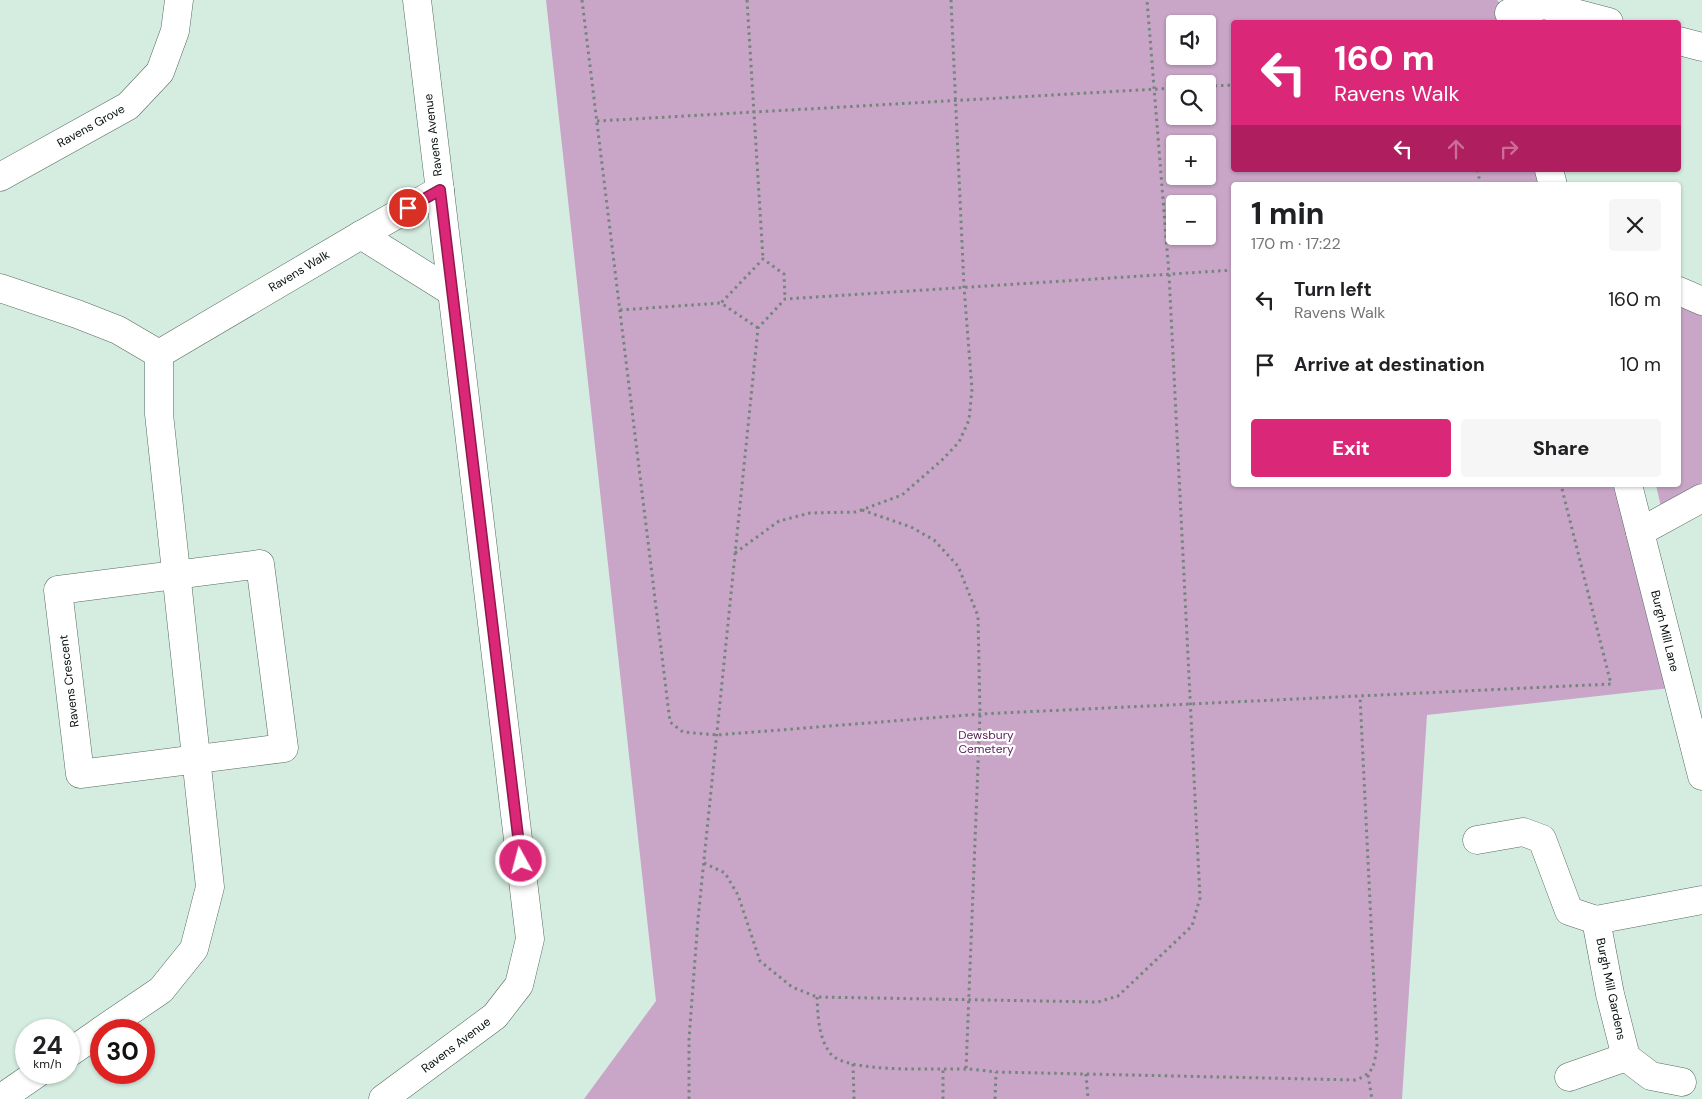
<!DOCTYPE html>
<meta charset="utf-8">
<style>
body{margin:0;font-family:"DM Sans",sans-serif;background:#f6f6f6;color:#202124;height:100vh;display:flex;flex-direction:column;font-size:19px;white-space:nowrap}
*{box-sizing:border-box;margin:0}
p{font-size:16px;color:#757577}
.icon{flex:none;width:28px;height:28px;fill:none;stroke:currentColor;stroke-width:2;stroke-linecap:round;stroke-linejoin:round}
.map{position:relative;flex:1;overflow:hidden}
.panel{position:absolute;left:1231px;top:182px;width:450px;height:305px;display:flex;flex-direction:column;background:#fff;border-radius:5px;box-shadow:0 1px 4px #0004}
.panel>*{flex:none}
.top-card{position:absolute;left:1231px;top:20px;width:450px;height:152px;border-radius:5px;box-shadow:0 1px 4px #0004;background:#db2777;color:#fff;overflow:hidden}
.buttons{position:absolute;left:1166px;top:15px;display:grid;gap:10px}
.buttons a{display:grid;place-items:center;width:50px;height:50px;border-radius:5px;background:#fff;box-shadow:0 1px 4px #0004;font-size:25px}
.speed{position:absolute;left:15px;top:1019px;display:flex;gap:10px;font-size:25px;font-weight:700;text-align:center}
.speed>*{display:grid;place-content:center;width:65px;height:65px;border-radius:50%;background:#fff;box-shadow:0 1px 4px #0004;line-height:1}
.speed small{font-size:12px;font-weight:400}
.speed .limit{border:8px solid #d22;background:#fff;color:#111}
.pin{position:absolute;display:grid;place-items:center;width:42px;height:42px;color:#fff;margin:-21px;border:2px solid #fff;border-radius:50%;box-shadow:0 1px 5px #0007}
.me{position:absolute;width:55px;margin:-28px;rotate:353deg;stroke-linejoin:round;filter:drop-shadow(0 0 4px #0008)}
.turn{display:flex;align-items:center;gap:18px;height:105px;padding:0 20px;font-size:22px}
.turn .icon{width:65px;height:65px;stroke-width:2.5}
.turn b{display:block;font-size:35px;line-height:42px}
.lanes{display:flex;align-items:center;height:48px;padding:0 20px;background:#0003;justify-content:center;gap:25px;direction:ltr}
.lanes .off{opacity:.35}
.round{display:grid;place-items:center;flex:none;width:52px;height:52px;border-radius:5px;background:#f6f6f6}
.overview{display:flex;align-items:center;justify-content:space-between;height:85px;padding:0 20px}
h1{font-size:30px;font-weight:800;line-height:38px}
.button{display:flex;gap:10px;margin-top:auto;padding:10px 20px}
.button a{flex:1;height:58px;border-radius:5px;background:#db2777;color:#fff;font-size:20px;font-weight:800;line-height:58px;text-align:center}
.button a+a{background:#f6f6f6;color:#202124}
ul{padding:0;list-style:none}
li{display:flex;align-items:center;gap:15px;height:65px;padding:0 20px}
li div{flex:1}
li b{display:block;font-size:19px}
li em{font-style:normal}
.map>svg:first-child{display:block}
</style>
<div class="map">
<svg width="1702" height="1099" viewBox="0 0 1702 1099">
<rect width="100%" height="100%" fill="#d5ede1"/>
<!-- green -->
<g fill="#c9a6c7" fill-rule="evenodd">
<path d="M546 0H1497L1509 13 1512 22H1234V170H1549L1553 185H1234V485H1628L1679 687 1427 715 1402 1099H584L656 1001ZM1175 24H1208V56H1175ZM1175 84H1208V116H1175ZM1175 144H1208V176H1175ZM1175 204H1208V236H1175Z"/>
<polygon points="1679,301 1697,310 1702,316 1702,482 1690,493 1661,507 1656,485 1679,485"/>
</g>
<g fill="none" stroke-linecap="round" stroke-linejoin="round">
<!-- minor casing -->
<g stroke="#556a60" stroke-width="29">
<g id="minor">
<polyline points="1509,13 1544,5 1609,22"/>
<polyline points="1679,41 1702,47"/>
<polyline points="1549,170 1553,185"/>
<polyline points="0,177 128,106 160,72 175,31 179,0"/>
<polyline points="361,235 452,292"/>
<polyline points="0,288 77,314 118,330 159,354 159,414 210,887 194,949 161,990 102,1030"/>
<polyline points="1679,291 1702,301"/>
<polyline points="159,354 361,235 440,190"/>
<polyline points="1628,485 1702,776"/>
<polyline points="1640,532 1702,498"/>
<polygon points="260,564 284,748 80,774 58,590"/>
<polyline points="1477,840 1523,832 1542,839 1569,911 1596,920"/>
<polyline points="69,1053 101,1031"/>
<polyline points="1569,1077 1626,1057"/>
<polyline points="1682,1082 1651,1076 1626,1057 1610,994 1596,920 1702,900"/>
<polyline points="0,1099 39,1072"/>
<polyline points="383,1099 495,1016 519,985 530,939 417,0"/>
</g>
</g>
<!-- path -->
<g stroke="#75857d" stroke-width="3" stroke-dasharray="2.5 4" stroke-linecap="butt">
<polyline points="582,0 670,722 683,732 717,735 980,714 1611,684 1561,485"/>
<polyline points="747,0 763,259"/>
<polyline points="1208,86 1234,85"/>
<polyline points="597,121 1175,88"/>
<polyline points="1477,170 1481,185"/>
<polyline points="620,310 721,303"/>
<polyline points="758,328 721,303 763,259 784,274 785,299"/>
<polyline points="862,510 911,527 934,540 958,566 978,616 980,714 966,1069"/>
<polyline points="735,553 779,521 810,513 856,512 902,495 942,460 959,442 969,420 972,389 964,287 951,0"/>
<polyline points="704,863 725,873 738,895 760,961 792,987 817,997 1098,1002 1118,996 1192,926 1200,898 1169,274 1147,0"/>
<path d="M817 997C818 1016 818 1036 830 1053 845 1074 938 1068 965 1069 975 1069 986 1071 996 1072L1355 1080C1375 1073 1374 1065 1377 1046L1360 696"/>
<polyline points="853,1064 854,1099"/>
<polyline points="1086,1074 1088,1099"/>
<polyline points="1368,1075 1372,1099"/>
<polyline points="689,1099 689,1039 698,919 758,328 785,299 1234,270"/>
<polyline points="943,1099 943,1070"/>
<polyline points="995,1099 996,1072"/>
</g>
<!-- minor -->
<use href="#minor" stroke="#fff" stroke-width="28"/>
</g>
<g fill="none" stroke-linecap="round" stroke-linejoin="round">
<!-- route casing -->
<g stroke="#8e194d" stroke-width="12">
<polyline id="route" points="408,208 440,190 521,861"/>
</g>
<!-- route -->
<use href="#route" stroke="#db2777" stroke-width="9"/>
</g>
<g text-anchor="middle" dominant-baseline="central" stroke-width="4.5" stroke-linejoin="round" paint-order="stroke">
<!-- street labels -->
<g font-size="12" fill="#09110d" stroke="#fff">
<text transform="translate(91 126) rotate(-29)">Ravens Grove</text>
<text transform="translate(433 135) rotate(-97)">Ravens Avenue</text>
<text transform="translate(299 271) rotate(-31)">Ravens Walk</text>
<text transform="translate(1665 631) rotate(76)">Burgh Mill Lane</text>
<text transform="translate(69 681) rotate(-97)">Ravens Crescent</text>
<text transform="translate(1611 989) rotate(78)">Burgh Mill Gardens</text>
<text transform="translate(456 1045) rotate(-37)">Ravens Avenue</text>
</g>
<!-- park labels -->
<g font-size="12" fill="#5e215e" stroke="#fff">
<text x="986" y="735">Dewsbury<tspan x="986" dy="14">Cemetery</tspan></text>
</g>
</g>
</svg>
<div class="buttons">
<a><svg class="icon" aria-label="sound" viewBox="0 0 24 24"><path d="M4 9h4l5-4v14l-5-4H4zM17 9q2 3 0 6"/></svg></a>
<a><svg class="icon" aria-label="search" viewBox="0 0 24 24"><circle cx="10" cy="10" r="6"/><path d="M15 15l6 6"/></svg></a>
<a>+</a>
<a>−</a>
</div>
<div class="speed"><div>24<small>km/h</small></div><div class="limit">30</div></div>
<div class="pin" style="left:408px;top:208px;background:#d93025"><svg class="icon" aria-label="arrive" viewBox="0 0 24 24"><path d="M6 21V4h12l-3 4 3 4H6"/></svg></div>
<svg class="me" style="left:521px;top:861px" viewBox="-20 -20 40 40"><circle r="17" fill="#db2777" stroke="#fff" stroke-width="3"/><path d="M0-11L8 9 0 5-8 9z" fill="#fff"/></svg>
<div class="top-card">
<div class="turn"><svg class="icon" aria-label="left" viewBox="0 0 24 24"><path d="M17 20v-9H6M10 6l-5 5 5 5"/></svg><div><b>160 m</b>Ravens Walk</div></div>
<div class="lanes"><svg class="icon" aria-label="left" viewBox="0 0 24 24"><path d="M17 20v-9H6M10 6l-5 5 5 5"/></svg><svg class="icon off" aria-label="ahead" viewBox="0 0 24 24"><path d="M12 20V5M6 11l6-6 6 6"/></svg><svg class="icon off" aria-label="right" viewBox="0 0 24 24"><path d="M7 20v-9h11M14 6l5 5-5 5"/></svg></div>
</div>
<section class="panel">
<div class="overview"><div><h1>1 min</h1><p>170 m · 17:22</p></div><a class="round"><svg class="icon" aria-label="close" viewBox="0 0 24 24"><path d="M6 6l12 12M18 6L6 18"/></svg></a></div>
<ul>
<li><svg class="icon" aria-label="left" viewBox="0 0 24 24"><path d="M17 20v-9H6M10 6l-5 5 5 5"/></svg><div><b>Turn left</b><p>Ravens Walk</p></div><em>160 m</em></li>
<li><svg class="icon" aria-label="arrive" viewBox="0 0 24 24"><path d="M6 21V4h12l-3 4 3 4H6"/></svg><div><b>Arrive at destination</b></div><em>10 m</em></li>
</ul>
<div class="button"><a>Exit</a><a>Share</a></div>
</section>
</div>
